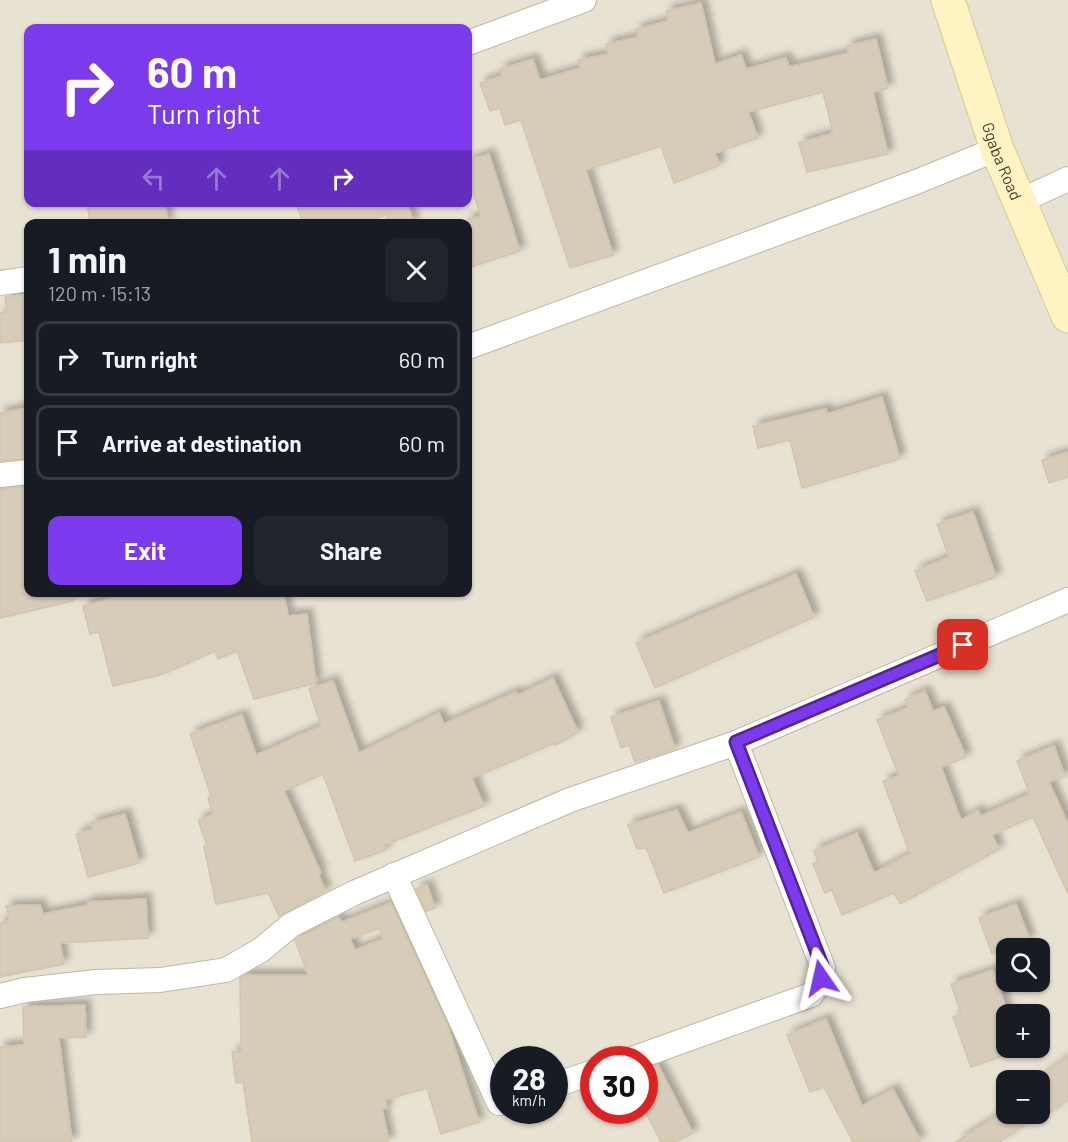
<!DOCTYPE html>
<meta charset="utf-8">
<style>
body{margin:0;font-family:Barlow,sans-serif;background:#20242c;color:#f1f3f6;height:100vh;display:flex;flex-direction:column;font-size:22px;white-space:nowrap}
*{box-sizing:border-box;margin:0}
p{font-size:20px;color:#9ea1a6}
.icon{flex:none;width:33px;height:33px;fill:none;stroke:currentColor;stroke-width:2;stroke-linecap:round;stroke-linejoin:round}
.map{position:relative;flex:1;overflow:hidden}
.sheet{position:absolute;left:24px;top:219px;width:448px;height:378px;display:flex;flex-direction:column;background:#171b24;border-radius:12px;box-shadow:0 2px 4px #0004}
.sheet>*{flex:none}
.hud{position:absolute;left:24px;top:24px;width:448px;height:183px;border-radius:12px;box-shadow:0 2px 4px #0004;background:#7c3aed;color:#fff;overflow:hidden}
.tools{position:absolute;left:996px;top:938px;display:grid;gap:12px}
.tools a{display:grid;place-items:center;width:54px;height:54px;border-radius:12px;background:#171b24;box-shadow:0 2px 4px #0004;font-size:30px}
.speed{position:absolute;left:490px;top:1046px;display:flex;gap:12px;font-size:30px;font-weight:700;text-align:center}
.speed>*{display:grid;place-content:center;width:78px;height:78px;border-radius:50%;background:#171b24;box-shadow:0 2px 4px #0004;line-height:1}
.speed small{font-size:15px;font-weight:400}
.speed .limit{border:9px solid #d22;background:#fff;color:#111}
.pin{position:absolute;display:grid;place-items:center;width:51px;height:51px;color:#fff;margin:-26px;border-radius:12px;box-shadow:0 3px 9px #0006}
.me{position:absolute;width:66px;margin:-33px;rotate:349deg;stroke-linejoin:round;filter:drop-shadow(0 0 4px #0008)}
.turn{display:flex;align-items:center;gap:21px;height:126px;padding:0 24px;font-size:27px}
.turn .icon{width:78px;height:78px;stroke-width:2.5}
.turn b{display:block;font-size:42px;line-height:51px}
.lanes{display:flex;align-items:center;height:57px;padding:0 24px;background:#0003;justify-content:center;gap:30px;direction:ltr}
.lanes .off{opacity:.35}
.round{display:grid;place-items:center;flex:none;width:63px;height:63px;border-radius:12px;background:#20242c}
.headline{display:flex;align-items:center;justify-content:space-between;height:102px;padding:0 24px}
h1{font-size:36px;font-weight:700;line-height:45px}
.primary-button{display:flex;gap:12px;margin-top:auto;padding:12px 24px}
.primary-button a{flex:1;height:69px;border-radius:12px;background:#7c3aed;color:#fff;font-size:24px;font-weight:700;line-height:69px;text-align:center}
.primary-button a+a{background:#20242c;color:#f1f3f6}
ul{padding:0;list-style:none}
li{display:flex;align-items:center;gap:18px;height:75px;margin:0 12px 9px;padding:0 12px;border:3px solid #363941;border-radius:12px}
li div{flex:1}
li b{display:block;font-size:22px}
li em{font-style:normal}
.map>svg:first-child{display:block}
</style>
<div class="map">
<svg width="1068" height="1142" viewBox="0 0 1068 1142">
<defs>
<filter id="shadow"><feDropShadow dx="5.5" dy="-5.5" stdDeviation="3" flood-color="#0004"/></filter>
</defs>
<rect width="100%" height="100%" fill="#f4f0e4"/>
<!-- residential -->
<path fill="#e8e2d2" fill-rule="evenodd" d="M0 0H1068V1142H0ZM28 28H468V202H28ZM28 224H468V592H28ZM1006 948H1040V981H1006ZM1006 1014H1040V1047H1006ZM504 1059H555V1110H504ZM594 1059H645V1110H594ZM1006 1080H1040V1113H1006Z"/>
<!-- building -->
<g fill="#d7ccb9" stroke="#d2c5ab" stroke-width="1.5" fill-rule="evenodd" filter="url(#shadow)">
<polygon points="701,3 715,64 741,55 746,69 786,58 789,67 849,53 847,46 876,39 888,88 873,92 888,154 807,172 799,143 833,133 823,92 748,112 758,138 715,153 720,165 674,183 661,146 586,170 613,255 570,268 521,120 505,125 500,108 490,111 480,83 502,76 500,69 533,59 540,80 580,68 578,60 608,54 606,44 638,37 636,29 668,21 666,11"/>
<polygon points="489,154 520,251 468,268 468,219 481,217 468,176 468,161"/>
<polygon points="87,202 165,202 168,224 90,224"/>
<polygon points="296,202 410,202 409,208 414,224 389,224 386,215 359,224 303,224"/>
<polygon points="28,294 28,340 0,343 0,313 7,312 5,297"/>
<polygon points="882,397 900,459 802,488 790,440 758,448 753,426 826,409 827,414"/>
<polygon points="28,408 28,458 0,461 0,413"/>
<polygon points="1068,452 1068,477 1049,483 1042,460"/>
<polygon points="28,486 28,592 72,592 73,601 0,618 0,489"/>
<polygon points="973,512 996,577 927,601 915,571 949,557 937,524"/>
<polygon points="796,574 814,617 655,688 636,643"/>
<polygon points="133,592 284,592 288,616 307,614 316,683 254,699 237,651 218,659 215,651 163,674 113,686 99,632 90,634 83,606"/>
<polygon points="553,678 578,732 556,745 555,743 472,778 484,806 384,845 386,850 355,861 323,774 284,791 321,873 318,874 326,891 279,916 268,893 216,904 204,846 207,846 198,820 213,815 208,798 211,796 190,734 242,715 256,755 321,726 309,689 333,681 359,753 439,713 444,724 516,692 518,695"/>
<polygon points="925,691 933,711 944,707 966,757 941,767 961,820 978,810 981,816 1030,794 1017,761 1054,746 1065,776 1049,782 1068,824 1068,894 1033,817 992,835 999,849 900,904 894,893 842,915 832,890 825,893 813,864 818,862 814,851 857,833 874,873 910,854 883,781 899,776 877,720 908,708 905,700"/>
<polygon points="659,701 675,749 635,762 629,745 621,748 611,717"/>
<polygon points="677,810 688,833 741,812 759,857 664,893 646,848 637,849 628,825"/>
<polygon points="125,814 139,863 88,877 76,834 93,829 91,823"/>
<polygon points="427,885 435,908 426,911 416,889"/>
<polygon points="146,899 148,938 60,943 64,964 0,977 0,923 10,921 6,906 40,905 43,914 88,905 88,902"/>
<path d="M391 903 447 1024 479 1122 441 1134 427 1088 385 1100 387 1108 382 1109 389 1142H252L243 1082 236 1083 232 1052 241 1051 240 978 246 975H308L295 940 338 917 342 922ZM379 928 383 939 355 950 350 939Z"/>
<polygon points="1016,904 1030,940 992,954 979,918"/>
<polygon points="993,970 1008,1014 1006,1047 1019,1047 1020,1050 971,1067 953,1017 961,1014 951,984"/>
<polygon points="85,1005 86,1037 59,1038 72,1142 0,1142 0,1047 24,1045 23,1007"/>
<polygon points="826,1019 862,1106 893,1089 921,1142 853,1142 824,1087 810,1092 787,1035"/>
<polygon points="1068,1057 1068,1099 1047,1115 1044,1111 999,1142 956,1142 1001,1114 998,1110 1006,1104 1006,1113 1040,1113 1038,1080"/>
<polygon points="658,1065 693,1133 675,1142 661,1142 645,1111 645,1069"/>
</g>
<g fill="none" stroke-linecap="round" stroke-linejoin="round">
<!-- minor casing -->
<g stroke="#c0b8a6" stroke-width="26">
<g id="minor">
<polyline points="468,43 584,0"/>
<polyline points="1018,202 1068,179"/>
<polyline points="0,283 28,279"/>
<polyline points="468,347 916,182 997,149"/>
<polyline points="0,475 28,472"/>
<polyline points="394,875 499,1103 504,1101"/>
<polyline points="0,996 25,990 96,982 160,980 226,970 261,950 291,925 354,893 570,800 736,743 1068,600"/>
<polyline points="632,1059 811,995 818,986 823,968 736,743"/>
<polyline points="555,1085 594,1072"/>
</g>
</g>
<!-- secondary casing -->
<g stroke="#d8c890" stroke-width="35">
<g id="secondary">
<path id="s1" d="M948 0 997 149 1068 316"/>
</g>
</g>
<!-- minor -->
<use href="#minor" stroke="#fff" stroke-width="24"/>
<!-- secondary -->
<use href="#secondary" stroke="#fff3c3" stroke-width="33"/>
</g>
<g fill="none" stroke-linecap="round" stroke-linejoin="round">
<!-- route casing -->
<g stroke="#51269a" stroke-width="15">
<polyline id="route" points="821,978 823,968 736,742 963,645"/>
</g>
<!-- route -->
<use href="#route" stroke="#7c3aed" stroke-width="10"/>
</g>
<g text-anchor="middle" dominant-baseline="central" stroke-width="5" stroke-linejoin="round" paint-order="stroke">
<!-- street labels -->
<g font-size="16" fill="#474034" stroke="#fff">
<text stroke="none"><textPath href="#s1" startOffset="170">Ggaba Road</textPath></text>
</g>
</g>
</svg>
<div class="tools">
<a><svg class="icon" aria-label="search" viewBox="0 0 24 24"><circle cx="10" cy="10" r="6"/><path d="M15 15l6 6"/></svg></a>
<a>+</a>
<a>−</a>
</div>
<div class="speed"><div>28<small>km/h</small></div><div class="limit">30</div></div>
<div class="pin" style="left:963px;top:645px;background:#d93025"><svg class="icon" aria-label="arrive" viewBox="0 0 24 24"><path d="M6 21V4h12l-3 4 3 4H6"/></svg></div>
<svg class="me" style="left:821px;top:978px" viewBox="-20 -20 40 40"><path d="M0-17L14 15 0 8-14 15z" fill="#7c3aed" stroke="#fff" stroke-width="4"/></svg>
<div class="hud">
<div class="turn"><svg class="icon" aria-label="right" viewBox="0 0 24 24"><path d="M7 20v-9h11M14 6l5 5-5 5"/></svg><div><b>60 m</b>Turn right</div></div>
<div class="lanes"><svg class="icon off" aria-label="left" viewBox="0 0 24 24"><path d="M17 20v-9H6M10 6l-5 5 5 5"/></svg><svg class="icon off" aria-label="ahead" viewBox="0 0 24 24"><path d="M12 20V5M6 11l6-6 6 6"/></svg><svg class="icon off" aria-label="ahead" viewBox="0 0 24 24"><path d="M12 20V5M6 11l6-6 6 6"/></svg><svg class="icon" aria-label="right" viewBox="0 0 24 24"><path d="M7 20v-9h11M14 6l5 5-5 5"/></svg></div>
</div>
<section class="sheet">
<div class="headline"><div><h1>1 min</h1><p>120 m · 15:13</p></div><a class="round"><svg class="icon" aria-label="close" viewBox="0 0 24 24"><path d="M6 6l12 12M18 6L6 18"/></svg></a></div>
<ul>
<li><svg class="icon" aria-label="right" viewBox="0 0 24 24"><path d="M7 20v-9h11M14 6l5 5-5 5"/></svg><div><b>Turn right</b></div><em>60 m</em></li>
<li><svg class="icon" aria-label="arrive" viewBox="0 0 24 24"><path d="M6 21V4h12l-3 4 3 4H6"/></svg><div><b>Arrive at destination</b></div><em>60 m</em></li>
</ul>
<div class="primary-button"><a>Exit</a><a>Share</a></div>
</section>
</div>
